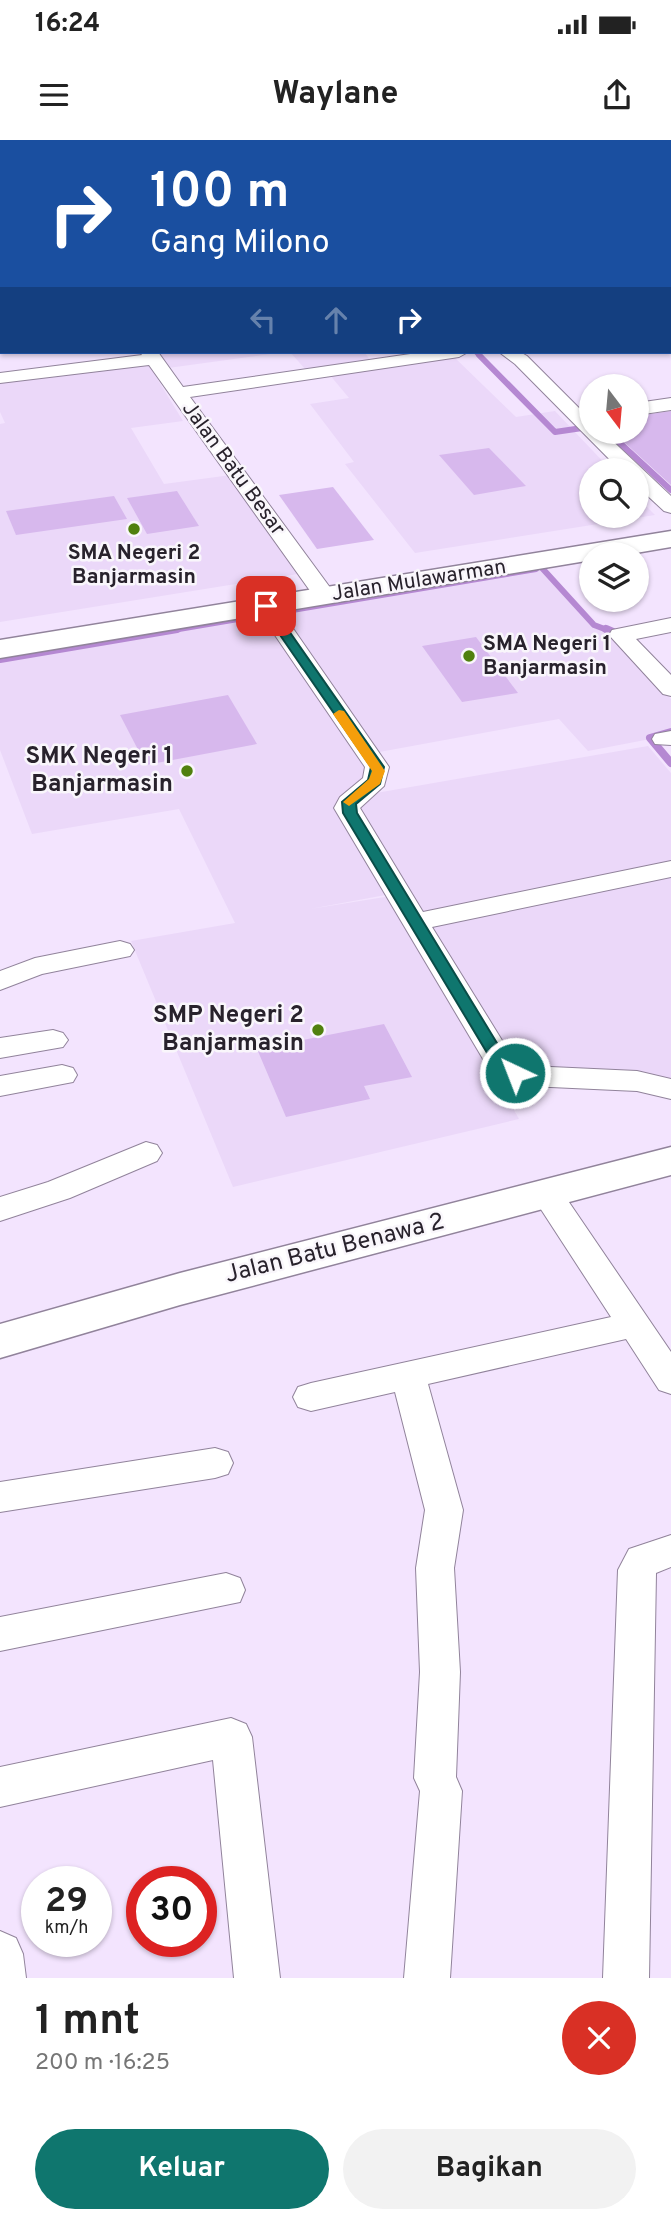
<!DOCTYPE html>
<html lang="id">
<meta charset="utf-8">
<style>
body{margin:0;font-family:Overpass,sans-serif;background:#f2f2f2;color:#222;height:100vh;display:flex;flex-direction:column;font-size:26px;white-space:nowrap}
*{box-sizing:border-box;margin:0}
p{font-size:23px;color:#767676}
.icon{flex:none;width:38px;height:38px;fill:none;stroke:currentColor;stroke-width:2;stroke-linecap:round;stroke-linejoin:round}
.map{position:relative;height:1838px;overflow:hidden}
.details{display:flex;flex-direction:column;background:#fff;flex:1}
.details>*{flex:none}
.top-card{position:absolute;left:0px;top:0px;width:672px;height:214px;box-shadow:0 2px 5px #0004;background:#1a4fa0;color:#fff;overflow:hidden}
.needle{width:46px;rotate:164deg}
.fabs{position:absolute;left:579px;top:234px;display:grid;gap:14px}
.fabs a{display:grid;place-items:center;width:70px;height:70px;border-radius:50%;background:#fff;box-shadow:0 2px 5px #0004;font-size:35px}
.speed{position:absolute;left:21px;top:1726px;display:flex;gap:14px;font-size:35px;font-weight:700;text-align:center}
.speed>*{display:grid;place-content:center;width:91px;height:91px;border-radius:50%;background:#fff;box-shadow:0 2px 5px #0004;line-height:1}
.speed small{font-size:18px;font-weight:400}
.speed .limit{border:10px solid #d22;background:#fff;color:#111}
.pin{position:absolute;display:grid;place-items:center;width:60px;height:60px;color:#fff;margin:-30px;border-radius:14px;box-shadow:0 4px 10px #0006}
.me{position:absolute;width:77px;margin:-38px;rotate:317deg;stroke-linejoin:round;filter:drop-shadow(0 0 5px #0008)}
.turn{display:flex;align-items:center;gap:24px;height:147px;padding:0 35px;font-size:32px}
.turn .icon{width:91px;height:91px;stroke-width:2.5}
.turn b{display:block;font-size:49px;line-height:60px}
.lanes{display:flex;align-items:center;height:66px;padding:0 35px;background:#0003;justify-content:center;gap:35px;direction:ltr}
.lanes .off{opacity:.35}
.round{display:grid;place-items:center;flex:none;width:74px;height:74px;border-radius:37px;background:#f2f2f2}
.overview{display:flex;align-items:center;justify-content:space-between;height:119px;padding:0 35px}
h1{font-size:42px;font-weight:700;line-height:52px}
.action{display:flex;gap:14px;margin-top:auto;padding:14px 35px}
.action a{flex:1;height:80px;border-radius:42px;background:#0f766e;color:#fff;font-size:28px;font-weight:700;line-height:80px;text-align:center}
.action a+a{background:#f2f2f2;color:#222}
.status{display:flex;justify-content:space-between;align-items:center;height:49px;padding:0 35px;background:#fff;direction:ltr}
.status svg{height:19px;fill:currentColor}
header{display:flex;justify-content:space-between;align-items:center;height:91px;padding:0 35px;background:#fff;font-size:32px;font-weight:700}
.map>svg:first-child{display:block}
</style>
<div class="status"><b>16:24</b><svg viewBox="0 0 49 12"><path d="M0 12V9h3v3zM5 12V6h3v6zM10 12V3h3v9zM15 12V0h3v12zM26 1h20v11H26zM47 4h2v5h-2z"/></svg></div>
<header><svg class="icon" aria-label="menu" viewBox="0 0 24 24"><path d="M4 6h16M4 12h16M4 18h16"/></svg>Waylane<svg class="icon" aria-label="share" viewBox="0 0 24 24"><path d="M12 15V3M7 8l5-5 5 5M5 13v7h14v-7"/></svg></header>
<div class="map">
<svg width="671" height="1838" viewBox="0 0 671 1838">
<rect width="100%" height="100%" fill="#f3e4fe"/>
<!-- built -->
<g fill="#ebd8f9">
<polygon points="156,212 285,212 168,228"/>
<polygon points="290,212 364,212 372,222 307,231"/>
<polygon points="453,216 516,277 555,271 612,331 592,331 592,376 637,376 637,357 655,375 415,413 345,324 354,322 310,264 349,258 329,234"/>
<polygon points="147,222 183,281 131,288 164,344 231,335 298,434 0,482 0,284 5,283 0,272 0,239"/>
<polygon points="540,429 594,488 611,493 671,559 671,595 588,611 559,579 374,613 280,474"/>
<polygon points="267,477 365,624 368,637 335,663 391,754 310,769 391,756 519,979 233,1047 131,801 235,783 179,669 32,694 0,610 0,519"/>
<polygon points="648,606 671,633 671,722 421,772 357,666 376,653"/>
<polygon points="671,735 671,938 663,940 518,927 423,786"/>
</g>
<!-- green -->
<g fill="#d7b8ed">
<polygon points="671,271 671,345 613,292 637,292 637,276"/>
<polygon points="489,308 526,346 474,355 439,315"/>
<polygon points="333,347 374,400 317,409 279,355"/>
<polygon points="177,351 199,386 147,394 127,358"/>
<polygon points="114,356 127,379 16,395 6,371"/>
<polygon points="476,497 518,553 462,562 422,506"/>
<polygon points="228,555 257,604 146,625 120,575"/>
<polygon points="384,884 412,937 364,946 370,959 286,977 257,909"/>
</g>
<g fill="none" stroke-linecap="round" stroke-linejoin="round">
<!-- stream-far2 -->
<polyline stroke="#b588d2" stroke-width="5" points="476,212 481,217"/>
<!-- stream-far1 -->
<g stroke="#b588d2" stroke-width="6">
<polyline points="479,215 555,292 589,287"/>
<polyline points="608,292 671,350"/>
<polyline points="542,428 594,485 610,491"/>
<polyline points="167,491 536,429"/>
</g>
<!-- stream -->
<g stroke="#b588d2" stroke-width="8">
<polyline points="606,489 613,492 620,500"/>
<polyline points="0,519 177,489"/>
<polyline points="671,592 650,598 671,623"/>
</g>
<!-- minor casing -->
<g stroke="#91839b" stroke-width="2">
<g id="minor">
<polygon points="52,0 66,0 67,2 53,2"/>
<rect x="670" y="71" width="1" height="10"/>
<rect x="670" y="122" width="1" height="10"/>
<polygon points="140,212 158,212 183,247 424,212 468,212 459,217 190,257 337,457 334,462 318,462 149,225 0,243 0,233 142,215"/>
<polygon points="499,212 520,212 527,216 592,281 592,292 603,292 671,356 671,373 664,371 637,346 637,331 621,331 515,224"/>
<polygon points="671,258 671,270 637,275 637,263"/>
<polygon points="266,459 274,461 389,627 384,646 360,668 423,772 671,721 671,737 432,787 508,910 529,926 637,931 671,939 671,959 637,951 529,946 504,940 486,924 334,668 340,657 363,638 365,627 255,466 258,461"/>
<polygon points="671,478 671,492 636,499 671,535 671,556 663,554 609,495 612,490"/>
<polygon points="671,591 671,605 655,604 652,599 655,594"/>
<polygon points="120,801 130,804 134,810 130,816 42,834 0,850 0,831 35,818"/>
<polygon points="53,890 63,893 68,900 63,907 0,918 0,898"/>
<polygon points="62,925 73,928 77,935 73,942 0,956 0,936"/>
<polygon points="146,1002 157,1005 162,1013 157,1021 70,1058 0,1081 0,1057 48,1042"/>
<polygon points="547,1043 558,1046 671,1212 671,1254 659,1250 626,1199 428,1244 463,1370 454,1428 460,1532 456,1637 462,1651 450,1838 404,1838 420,1651 414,1638 420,1532 416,1428 425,1370 395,1252 311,1271 298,1267 293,1257 298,1247 311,1243 611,1177 531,1054 536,1046"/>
<polygon points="215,1308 228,1312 233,1323 228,1334 215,1338 0,1372 0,1342"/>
<polygon points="671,1395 671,1427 656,1433 649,1838 603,1838 618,1430 629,1409"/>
<polygon points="226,1433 240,1438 245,1450 240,1462 0,1511 0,1477"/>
<polygon points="231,1578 246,1584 252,1597 280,1838 234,1838 213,1620 0,1667 0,1627"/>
<polygon points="0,1791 16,1798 23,1814 26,1838 0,1838"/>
</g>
</g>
<!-- tertiary casing -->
<g stroke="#91839b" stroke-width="3">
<g id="tertiary">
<polygon points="671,391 671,407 624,415 592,415 592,420 0,518 0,500"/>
<polygon points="671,1007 671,1035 180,1165 0,1218 0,1184 180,1133"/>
</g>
</g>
<!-- trunk casing -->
<g stroke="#91839b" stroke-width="3">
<g id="trunk">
<polygon points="180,0 208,0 179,2"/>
<rect x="0" y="22" width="2" height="12"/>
</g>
</g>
<!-- minor -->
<use href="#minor" fill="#fff" fill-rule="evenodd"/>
<!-- tertiary -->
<use href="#tertiary" fill="#fff" fill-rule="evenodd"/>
<!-- trunk -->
<use href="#trunk" fill="#fff" fill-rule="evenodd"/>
</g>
<!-- route -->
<polygon fill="#0f766e" stroke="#0a4d48" stroke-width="2" points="266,463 270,464 384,627 380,644 356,664 357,673 503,913 523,933 521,937 509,937 492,921 343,673 342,662 368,640 371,627 260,466"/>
<!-- slow -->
<polygon fill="#f59e0b" points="339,570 344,571 385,631 380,644 349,666 343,662 369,639 372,631 333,574"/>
<!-- markers -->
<g fill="#50800e" stroke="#f9f6fb" stroke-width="2.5">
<circle cx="134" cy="389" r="7"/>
<circle cx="469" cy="516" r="7"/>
<circle cx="187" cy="631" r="7"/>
<circle cx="318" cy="890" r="7"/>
</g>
<g text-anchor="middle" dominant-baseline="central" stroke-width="5" stroke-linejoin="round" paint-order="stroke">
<!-- far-street labels -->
<g font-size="21" fill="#28222c" stroke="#f9f6fb">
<text transform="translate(233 329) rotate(54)">Jalan Batu Besar</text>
<text transform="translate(419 441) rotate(-9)">Jalan Mulawarman</text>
</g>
<!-- far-poi labels -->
<g font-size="21" font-weight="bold" fill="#28222c" stroke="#f9f6fb">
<text x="134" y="413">SMA Negeri 2<tspan x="134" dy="24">Banjarmasin</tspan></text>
<text x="483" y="504" text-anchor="start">SMA Negeri 1<tspan x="483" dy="24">Banjarmasin</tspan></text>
</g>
<!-- poi labels -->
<g font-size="24" font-weight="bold" fill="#28222c" stroke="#f9f6fb" text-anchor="end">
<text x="173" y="617">SMK Negeri 1<tspan x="173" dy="28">Banjarmasin</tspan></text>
<text x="304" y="876">SMP Negeri 2<tspan x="304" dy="28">Banjarmasin</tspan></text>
</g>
<!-- street labels -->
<g font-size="24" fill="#28222c" stroke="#f9f6fb">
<text transform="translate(335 1109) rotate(-14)">Jalan Batu Benawa 2</text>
</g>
</g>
</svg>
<div class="fabs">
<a><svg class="needle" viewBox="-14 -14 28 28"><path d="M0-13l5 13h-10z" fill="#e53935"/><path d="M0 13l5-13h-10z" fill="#767676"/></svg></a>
<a><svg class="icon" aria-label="search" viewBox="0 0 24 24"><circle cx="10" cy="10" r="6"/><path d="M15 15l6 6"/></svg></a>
<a><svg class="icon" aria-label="layers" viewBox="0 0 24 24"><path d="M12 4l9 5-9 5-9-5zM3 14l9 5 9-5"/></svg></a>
</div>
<div class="speed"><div>29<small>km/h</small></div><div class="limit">30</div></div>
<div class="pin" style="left:266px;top:466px;background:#d93025"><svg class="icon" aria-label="arrive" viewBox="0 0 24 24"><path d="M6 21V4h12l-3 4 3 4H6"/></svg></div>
<svg class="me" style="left:515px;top:933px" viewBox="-20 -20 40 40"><circle r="17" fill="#0f766e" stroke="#fff" stroke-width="3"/><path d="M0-11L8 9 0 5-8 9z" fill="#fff"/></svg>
<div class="top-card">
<div class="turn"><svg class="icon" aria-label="right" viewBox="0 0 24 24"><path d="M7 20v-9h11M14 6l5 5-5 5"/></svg><div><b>100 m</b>Gang Milono</div></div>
<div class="lanes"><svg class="icon off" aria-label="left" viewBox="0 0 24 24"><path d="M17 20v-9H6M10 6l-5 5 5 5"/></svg><svg class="icon off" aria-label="ahead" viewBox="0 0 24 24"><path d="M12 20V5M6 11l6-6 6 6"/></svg><svg class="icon" aria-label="right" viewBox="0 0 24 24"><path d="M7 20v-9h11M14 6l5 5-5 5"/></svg></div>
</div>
</div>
<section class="details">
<div class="overview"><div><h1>1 mnt</h1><p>200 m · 16:25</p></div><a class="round" style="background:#d93025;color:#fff"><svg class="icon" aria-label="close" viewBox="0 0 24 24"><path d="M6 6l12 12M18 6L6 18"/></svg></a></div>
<div class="action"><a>Keluar</a><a>Bagikan</a></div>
</section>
